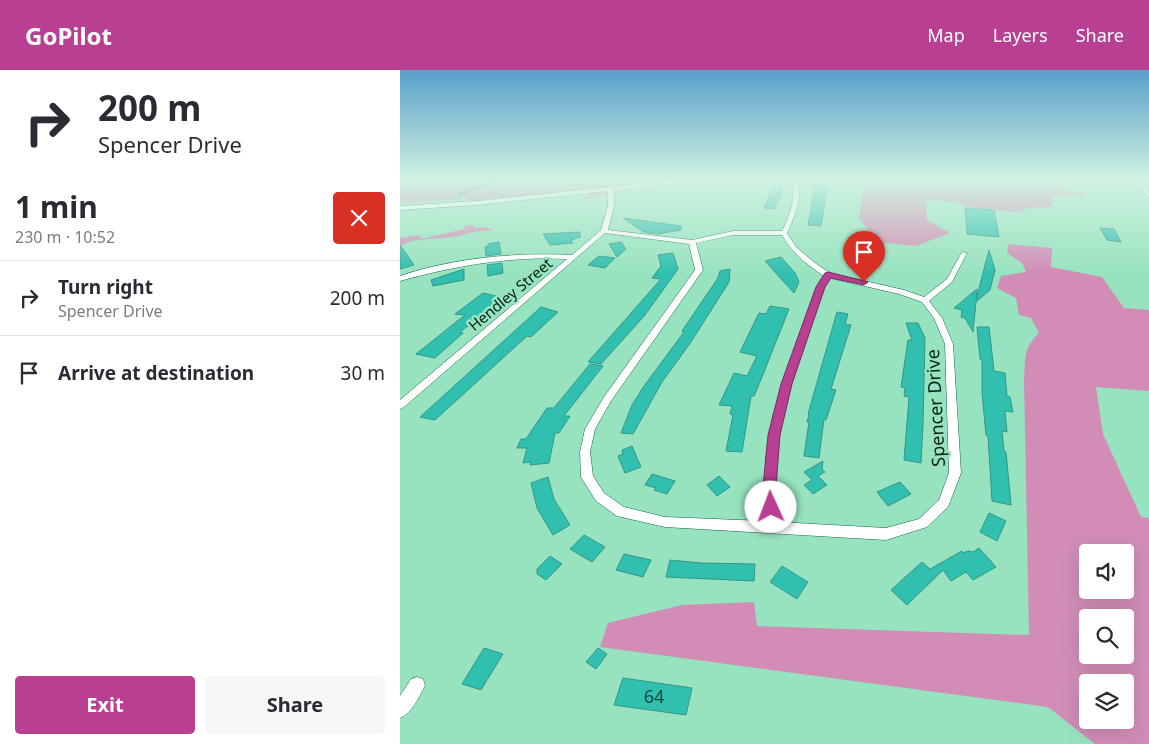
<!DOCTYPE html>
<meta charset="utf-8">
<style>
body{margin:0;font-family:"Noto Sans",sans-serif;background:#f7f7f7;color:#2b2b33;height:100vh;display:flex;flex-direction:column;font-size:19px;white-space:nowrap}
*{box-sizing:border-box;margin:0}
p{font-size:16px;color:#7c7c81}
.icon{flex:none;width:28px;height:28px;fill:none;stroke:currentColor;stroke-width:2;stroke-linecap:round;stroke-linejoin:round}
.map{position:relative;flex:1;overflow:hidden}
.details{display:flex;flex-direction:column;background:#fff;width:400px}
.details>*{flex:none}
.hud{background:#fff;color:#2b2b33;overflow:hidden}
.fabs{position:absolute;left:679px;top:474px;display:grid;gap:10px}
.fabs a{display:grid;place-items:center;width:55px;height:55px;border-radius:5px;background:#fff;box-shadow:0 5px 20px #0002;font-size:25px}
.pin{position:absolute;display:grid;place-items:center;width:42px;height:42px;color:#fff;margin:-51px -21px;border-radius:50% 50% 50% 0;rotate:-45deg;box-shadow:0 0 5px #0007}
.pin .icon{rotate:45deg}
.me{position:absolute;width:55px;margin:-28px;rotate:358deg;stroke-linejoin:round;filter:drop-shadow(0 0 4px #0008)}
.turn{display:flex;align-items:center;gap:18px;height:105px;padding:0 15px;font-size:22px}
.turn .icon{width:65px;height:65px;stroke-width:2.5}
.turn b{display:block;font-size:35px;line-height:42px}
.round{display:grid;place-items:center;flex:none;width:52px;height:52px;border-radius:5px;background:#f7f7f7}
.overview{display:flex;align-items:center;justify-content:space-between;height:85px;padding:0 15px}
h1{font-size:30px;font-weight:700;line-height:38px}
.button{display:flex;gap:10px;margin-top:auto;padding:10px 15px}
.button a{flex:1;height:58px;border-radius:5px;background:#b83f91;color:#fff;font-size:20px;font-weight:700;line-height:58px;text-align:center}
.button a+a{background:#f7f7f7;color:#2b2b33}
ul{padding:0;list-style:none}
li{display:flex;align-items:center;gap:15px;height:75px;padding:0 15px;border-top:1px solid #e1e1e2}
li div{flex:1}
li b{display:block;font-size:19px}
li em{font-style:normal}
header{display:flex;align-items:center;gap:30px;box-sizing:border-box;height:70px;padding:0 25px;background:#b83f91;color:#fff}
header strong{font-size:24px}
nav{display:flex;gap:28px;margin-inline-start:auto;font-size:18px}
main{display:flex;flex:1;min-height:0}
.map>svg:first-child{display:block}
</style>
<header>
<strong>GoPilot</strong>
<nav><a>Map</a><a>Layers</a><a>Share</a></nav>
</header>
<main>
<section class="details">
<div class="hud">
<div class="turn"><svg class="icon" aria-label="right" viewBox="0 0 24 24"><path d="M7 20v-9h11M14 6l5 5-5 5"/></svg><div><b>200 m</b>Spencer Drive</div></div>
</div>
<div class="overview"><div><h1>1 min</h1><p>230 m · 10:52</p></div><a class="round" style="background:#d93025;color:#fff"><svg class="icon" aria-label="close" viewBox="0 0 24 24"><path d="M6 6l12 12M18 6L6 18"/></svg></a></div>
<ul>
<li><svg class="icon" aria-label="right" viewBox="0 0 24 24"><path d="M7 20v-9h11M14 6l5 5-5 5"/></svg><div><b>Turn right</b><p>Spencer Drive</p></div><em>200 m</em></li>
<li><svg class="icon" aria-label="arrive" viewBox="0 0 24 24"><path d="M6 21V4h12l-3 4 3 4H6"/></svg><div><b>Arrive at destination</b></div><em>30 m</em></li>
</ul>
<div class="button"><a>Exit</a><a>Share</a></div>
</section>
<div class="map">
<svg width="749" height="674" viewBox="0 0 749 674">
<rect width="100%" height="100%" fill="#98e3bf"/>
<!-- green -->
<g fill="#d18db6" fill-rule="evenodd">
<polygon points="14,109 283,109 260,111 181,131 193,120 73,131 65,129 0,133 0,114"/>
<polygon points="464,109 666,109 666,121 684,122 688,125 653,126 652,137 629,138 618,142 567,137 556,132 526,130 527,150 550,163 516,176 476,172 459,148"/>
<polygon points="72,155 76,158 86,157 93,160 72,162 60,166 11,171 0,176 0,168 19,165 21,169 64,159 65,156"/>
<path d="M608 174 652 178 651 197 702 207 724 238 749 240V321L696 317 703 364 741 447 749 448V674H695L648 637 200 577 208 553 282 535 354 532 357 556 629 565 624 310C626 288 622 280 639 263L631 248 619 245 616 228 597 218 601 206 626 202 622 193 607 183ZM688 482H725V520H688ZM688 548H725V585H688ZM688 612H725V650H688Z"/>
</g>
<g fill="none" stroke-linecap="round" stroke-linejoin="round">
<!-- stream -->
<polyline stroke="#1f819e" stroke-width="2.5" points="59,124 99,109"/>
</g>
<!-- building -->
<g fill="#31c0af" stroke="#349588">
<polygon points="376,109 384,109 380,127 374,139 364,138"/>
<polygon points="412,112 426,113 427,119 421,156 408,155 414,122"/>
<polygon points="565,138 594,140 599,167 567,164"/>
<polygon points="223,148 281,156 281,160 258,164 244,162"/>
<polygon points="700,158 714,159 721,172 707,170"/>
<polygon points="180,162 180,167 171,170 173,173 150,175 143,164"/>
<polygon points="99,172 101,184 86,186 85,177 88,177 88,174"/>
<polygon points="221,172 226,179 217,187 209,174"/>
<polygon points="0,175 14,195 0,199"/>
<polygon points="589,180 595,200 590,220 576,232 573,262 565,248 561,247 562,240 554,238 577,219 576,230"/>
<polygon points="273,183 278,199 245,245 201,294 188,292 261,209 252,208 261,196 258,185"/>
<polygon points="199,186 215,188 205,198 188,195"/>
<polygon points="381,187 395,203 399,212 394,223 365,191"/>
<polygon points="102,193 103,203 88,206 87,195"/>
<polygon points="64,199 64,210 33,216 31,210"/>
<polygon points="330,199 329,212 291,272 262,312 233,364 221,363 232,335 244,316 284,262 282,261 318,208 320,201"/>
<polygon points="83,223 105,228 60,262 63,263 35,288 16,284 65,245 55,244"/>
<polygon points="370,236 389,239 360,312 354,326 351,326 342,382 326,381 333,345 330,344 332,336 319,335 334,303 347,306 357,286 340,282 359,243 366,244"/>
<polygon points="141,237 158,242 131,267 127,266 35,350 20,347"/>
<polygon points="437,242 448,244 445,254 451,255 431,319 436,320 426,350 424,349 419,388 404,386 409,352 407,352 409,345 408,344"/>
<polygon points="506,253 518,253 525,268 523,355 521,393 504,390 509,327 504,326 505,318 501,317 508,270 512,270"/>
<polygon points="577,257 589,257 594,301 605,303 607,326 610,327 613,342 605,341 607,362 602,361 604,381 606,382 611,435 592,431 588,366 586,365 582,323 582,290 580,289"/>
<polygon points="190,294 203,296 164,346 170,346 159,363 155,363 149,393 130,395 131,392 123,393 127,378 117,378 121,369 126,369 147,338 154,338"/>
<polygon points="232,376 241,397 225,403 218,386 223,384 222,380"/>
<polygon points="423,391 422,399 425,402 418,406 427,415 413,424 404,415 412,410 404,402"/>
<polygon points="252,404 275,411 267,424 254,420 256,418 245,415"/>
<polygon points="319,406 330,417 317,426 307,415"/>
<polygon points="148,407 154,429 170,455 153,465 137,438 131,413"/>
<polygon points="500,412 511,424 488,436 477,422"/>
<polygon points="589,443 606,451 597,471 580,462"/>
<polygon points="184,465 205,477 192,492 170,479"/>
<polygon points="579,478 596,497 573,510 566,502 551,511 543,500 507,535 491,520 522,492 530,499 562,481 563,483 568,481 573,482"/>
<polygon points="224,484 251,490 243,507 216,500"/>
<polygon points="150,486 162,494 146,510 137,504 137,499"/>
<polygon points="270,490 301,493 355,494 354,511 266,507"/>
<polygon points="382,496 408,512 397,529 370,512"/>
<polygon points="84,578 103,584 81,620 62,614"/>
<polygon points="198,578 207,584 196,599 186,592"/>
<polygon points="223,608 292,618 286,645 214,635"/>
</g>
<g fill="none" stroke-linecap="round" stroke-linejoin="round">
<!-- minor casing -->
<g stroke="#146748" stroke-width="1">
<g id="minor">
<path d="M391 109H397C403 128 395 146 387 163L396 177 415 193 430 203 504 220 524 227 547 209 562 182 567 183 552 212 529 231 542 248 553 274 561 403 548 437 527 457 486 470 265 457 217 446 196 431 181 407 180 382 185 359 204 327 295 200 289 174 205 163 4 337 0 339V330L167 189C110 186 54 196 0 211V206C52 188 117 182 172 185L201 160 208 136V119L211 117 214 119V136L208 160 292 170 333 161H382C390 145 397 127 391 109ZM333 165H382C393 184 406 194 424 206L417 217 397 271 373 345 366 387 365 451 265 447 224 437 204 423 193 406 190 382 195 359 211 331 303 200 296 173ZM430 208 499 224 522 232 534 248 545 274 549 403 539 430 519 449 486 458 378 452C376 423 374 393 379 364 388 313 408 265 425 217Z"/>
<polygon points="733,109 737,109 749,122 749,128"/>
<path d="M17 607 23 609 25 615C20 626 11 644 0 648V626L11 609Z"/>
</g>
</g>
<!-- tertiary casing -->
<g stroke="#146748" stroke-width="1">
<polygon id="tertiary" points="285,109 305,109 301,111 77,135 0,140 0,136 77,131"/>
</g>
<!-- path -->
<polyline stroke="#4c8269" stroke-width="1" stroke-dasharray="3 1" stroke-linecap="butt" points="0,113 11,109"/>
<!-- minor -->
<use href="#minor" fill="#fff" fill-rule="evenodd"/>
<!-- tertiary -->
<use href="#tertiary" fill="#fff" fill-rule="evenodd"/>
</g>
<!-- sky -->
<linearGradient id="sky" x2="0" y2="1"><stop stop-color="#57a0ca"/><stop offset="0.54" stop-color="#d1f2e2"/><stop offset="1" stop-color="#d1f2e2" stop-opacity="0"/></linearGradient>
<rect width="749" height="203" fill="url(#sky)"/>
<!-- route -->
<polygon fill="#b83f91" stroke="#78295e" points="428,202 468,212 464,215 431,208 425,217 392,314 380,365 376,417 378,437 376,441 371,442 366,441 363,417 368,365 381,314 416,217 425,203"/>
<g text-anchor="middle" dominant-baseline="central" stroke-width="5" stroke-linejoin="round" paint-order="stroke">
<!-- far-street labels -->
<g font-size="15" fill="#012114" stroke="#98e3bf">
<text transform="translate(110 224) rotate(-40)">Hendley Street</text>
</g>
<!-- street labels -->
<g font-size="18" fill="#012114" stroke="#98e3bf">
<text transform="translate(535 338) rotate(-93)">Spencer Drive</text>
</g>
<!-- near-number labels -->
<g font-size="18" fill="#0d493b">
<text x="254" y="626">64</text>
</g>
</g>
</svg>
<div class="fabs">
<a><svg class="icon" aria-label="sound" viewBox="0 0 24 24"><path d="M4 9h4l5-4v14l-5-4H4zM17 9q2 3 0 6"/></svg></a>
<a><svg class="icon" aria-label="search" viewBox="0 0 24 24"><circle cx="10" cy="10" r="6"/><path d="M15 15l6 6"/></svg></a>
<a><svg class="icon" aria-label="layers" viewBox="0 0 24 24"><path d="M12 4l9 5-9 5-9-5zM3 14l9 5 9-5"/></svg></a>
</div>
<div class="pin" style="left:464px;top:212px;background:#d93025"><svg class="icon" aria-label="arrive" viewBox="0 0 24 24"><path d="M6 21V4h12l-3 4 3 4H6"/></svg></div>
<svg class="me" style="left:371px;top:437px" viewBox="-20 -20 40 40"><circle r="19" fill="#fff"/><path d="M0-13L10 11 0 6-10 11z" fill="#b83f91"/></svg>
</div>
</main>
